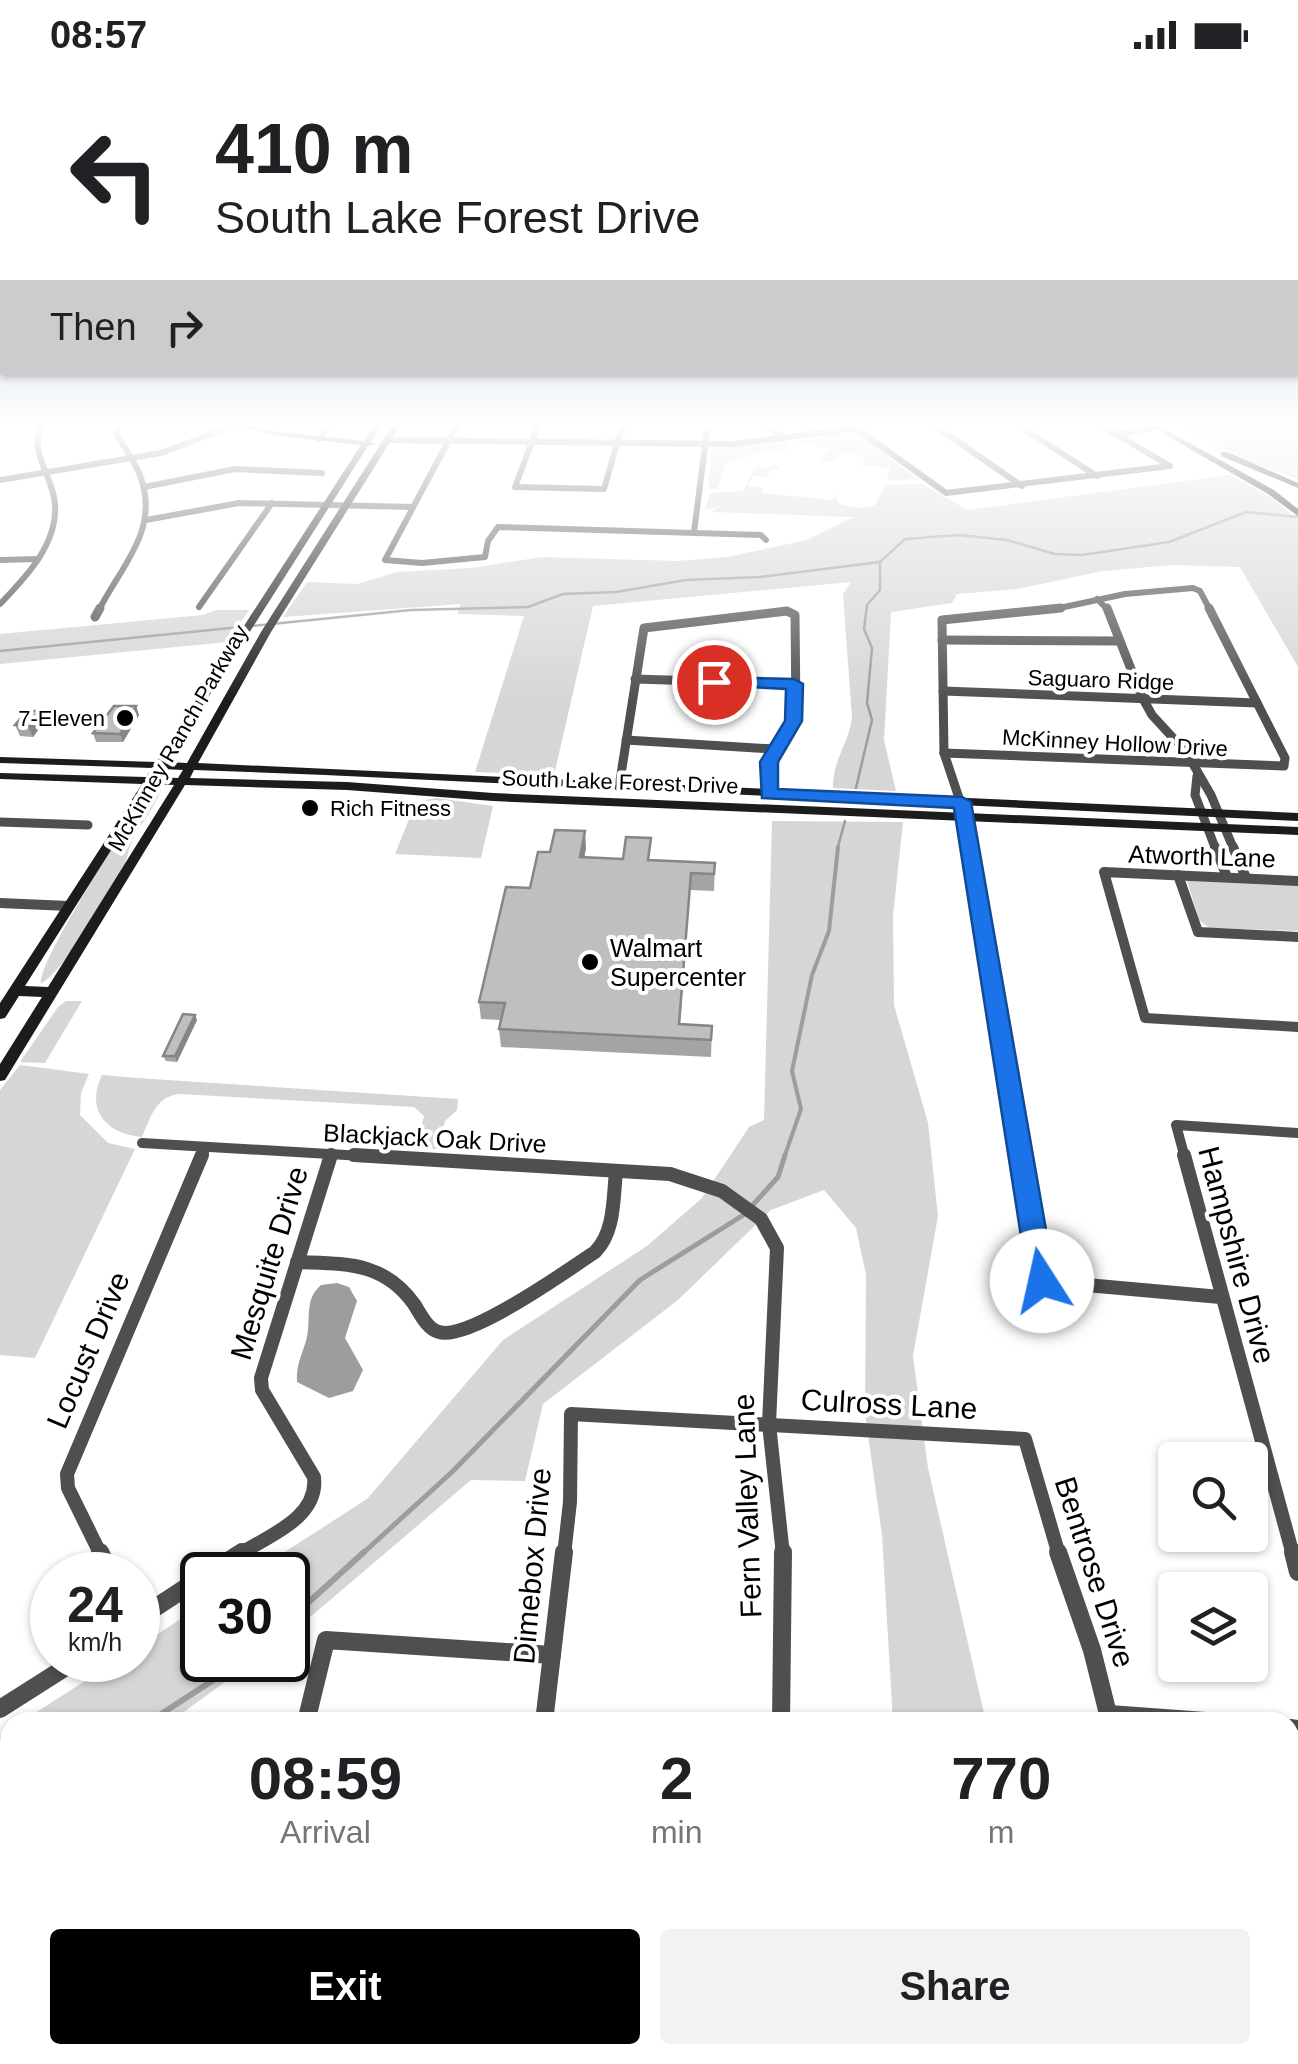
<!DOCTYPE html>
<style>
body{margin:0;font-family:Arial,sans-serif;background:#f2f2f2;color:#202124;height:100vh;display:flex;flex-direction:column;font-size:38px;white-space:nowrap}
*{box-sizing:border-box;margin:0}
p{font-size:32px;color:#757577}
.icon{flex:none;width:55px;height:55px;fill:none;stroke:currentColor;stroke-width:2;stroke-linecap:round;stroke-linejoin:round}
.map{position:relative;flex:1;overflow:hidden}
.details{position:absolute;left:0px;top:1642px;width:1300px;height:352px;display:flex;flex-direction:column;background:#fff;border-radius:30px 30px 0 0;box-shadow:0 2px 8px #0004}
.details>*{flex:none}
.banner{position:absolute;left:0px;top:0px;width:1300px;height:305px;box-shadow:0 2px 8px #0004;background:#fff;color:#202124;overflow:hidden}
.buttons{position:absolute;left:1158px;top:1372px;display:grid;gap:20px}
.buttons a{display:grid;place-items:center;width:110px;height:110px;border-radius:10px;background:#fff;box-shadow:0 2px 8px #0004;font-size:50px}
.speed{position:absolute;left:30px;top:1482px;display:flex;gap:20px;font-size:50px;font-weight:700;text-align:center}
.speed>*{display:grid;place-content:center;width:130px;height:130px;border-radius:50%;background:#fff;box-shadow:0 2px 8px #0004;line-height:1}
.speed small{font-size:25px;font-weight:400}
.speed .limit{border:5px solid #111;border-radius:15px;background:#fff;color:#111}
.pin{position:absolute;display:grid;place-items:center;width:85px;height:85px;color:#fff;margin:-42px;border:5px solid #fff;border-radius:50%;box-shadow:0 2px 10px #0007}
.me{position:absolute;width:110px;margin:-55px;rotate:350deg;stroke-linejoin:round;filter:drop-shadow(0 0 8px #0008)}
.turn{display:flex;align-items:center;gap:35px;height:210px;padding:0 50px;font-size:45px}
.turn .icon{width:130px;height:130px;stroke-width:2.5}
.turn b{display:block;font-size:70px;line-height:85px}
.then{display:flex;align-items:center;height:95px;padding:0 50px;background:#0003;gap:20px;font-size:38px}
.eta{display:flex;justify-content:space-evenly;align-items:center;height:170px;text-align:center}
.eta b{font-size:60px;font-weight:800;line-height:70px}
.action{display:flex;gap:20px;margin-top:auto;padding:20px 50px}
.action a{flex:1;height:115px;border-radius:10px;background:#000;color:#fff;font-size:40px;font-weight:800;line-height:115px;text-align:center}
.action a+a{background:#f2f2f2;color:#202124}
.status{display:flex;justify-content:space-between;align-items:center;height:70px;padding:0 50px;background:#fff;direction:ltr}
.status svg{height:28px;fill:currentColor}
.map>svg:first-child{display:block}
</style>
<div class="status"><b>08:57</b><svg viewBox="0 0 49 12"><path d="M0 12V9h3v3zM5 12V6h3v6zM10 12V3h3v9zM15 12V0h3v12zM26 1h20v11H26zM47 4h2v5h-2z"/></svg></div>
<div class="map">
<svg width="1298" height="1994" viewBox="0 0 1298 1994">
<rect width="100%" height="100%" fill="#fff"/>
<!-- green -->
<g fill="#d6d6d6">
<polygon points="1177,353 1298,353 1298,409 1247,391"/>
<polygon points="853,361 858,362 917,409 890,411 887,409 890,398 862,395 866,387 853,386 854,382 838,384 833,392 819,391 828,378 793,372"/>
<polygon points="779,372 788,374 784,381 769,380 727,392 717,419 708,419 712,379"/>
<path d="M777 395 780 400 772 399 767 407 753 406 748 416 763 418 762 423 832 430 838 424 836 429 840 434 859 438 874 436 886 415 922 414 968 440 1231 405 1273 429 1298 450V597L1240 497 1173 495 1103 501 1017 519 957 524 952 533 891 542 884 670 896 721 833 718C833 688 848 676 852 648L843 524 851 512 593 536 554 705 475 702 524 546 457 544 461 534 283 547 307 512 357 514 397 502 471 498 542 487 677 491 727 487 807 470 854 447 711 442 722 435 705 440 710 423 743 421 754 399Z"/>
<polygon points="216,540 249,540 228,572 0,594 0,564 203,545"/>
<path d="M155 717 161 720C154 738 142 752 133 769 128 778 128 789 123 798 110 825 64 900 41 914 37 892 129 752 147 724Z"/>
<polygon points="436,728 493,736 481,788 395,784 416,732"/>
<polygon points="772,751 903,752 893,846 894,935 928,1053 938,1146 913,1286 928,1398 986,1652 893,1652 882,1465 865,1343 866,1205 856,1158 824,1120 771,1140 678,1230 543,1334 525,1411 471,1410 288,1566 288,1505 249,1505 367,1429 503,1270 647,1176 702,1128 749,1057 764,1050"/>
<polygon points="1187,810 1298,815 1298,861 1209,858 1199,850"/>
<polygon points="66,931 82,931 45,993 20,992 58,937"/>
<polygon points="20,995 89,1004 81,1023 80,1045 108,1073 135,1079 35,1288 0,1285 0,1020"/>
<path d="M102 1005 137 1008 458 1029 457 1040 445 1051 438 1079H416L424 1046 414 1037 179 1024C155 1027 151 1047 142 1067 106 1064 85 1040 102 1005Z"/>
<polygon points="202,1535 202,1590 255,1590 170,1652 21,1652 118,1590 138,1590 138,1577"/>
<polygon points="10,1660 10,1796 0,1805 0,1666"/>
</g>
<!-- water -->
<path fill="#9d9d9d" d="M337 1213 349 1217 357 1231 345 1268 363 1300 353 1321 329 1328 297 1312C296 1296 301 1287 306 1271 312 1251 303 1230 321 1215Z"/>
<g fill="none" stroke-linecap="round" stroke-linejoin="round">
<!-- stream-far3 -->
<g stroke="#9d9d9d" stroke-width="2.5">
<polyline points="880,492 905,469 959,465 1007,470 1055,484 1082,485 1169,472 1246,442 1298,447"/>
<polyline points="0,581 411,540 528,537 563,524 616,522 686,510 760,507 880,492"/>
<polyline points="856,718 872,650 867,633 872,578 864,559 867,535 880,520 880,492"/>
<polyline points="837,780 845,751"/>
</g>
<!-- stream-far2 -->
<polyline stroke="#9d9d9d" stroke-width="4" points="784,1088 801,1039 792,1001 812,905 829,861 838,777"/>
<!-- stream-far1 -->
<g stroke="#9d9d9d" stroke-width="5">
<polyline points="751,1137 778,1107 785,1085"/>
<polyline points="361,1485 452,1402 640,1210 745,1144"/>
</g>
<!-- stream -->
<g stroke="#9d9d9d" stroke-width="6">
<polyline points="288,1551 364,1482"/>
<polyline points="149,1652 244,1590"/>
<polyline points="0,1751 10,1744"/>
</g>
<!-- street-far4 -->
<g stroke="#4f4f4f" stroke-width="6">
<polyline points="458,353 385,490 422,493 485,487 488,471 498,457 761,465 766,470"/>
<polyline points="539,353 515,417 604,419 623,353"/>
<polyline points="764,353 784,368"/>
<polyline points="931,353 1022,416"/>
<polyline points="1015,353 1097,406"/>
<polyline points="1097,353 1170,396"/>
<polyline points="853,356 946,423 1170,396"/>
<polyline points="1117,364 1157,357"/>
<polyline points="319,369 330,353"/>
<polyline points="387,370 734,374 857,358"/>
<polyline points="0,410 161,383 241,353"/>
<polyline points="144,417 235,399 322,403"/>
<polyline points="146,450 239,433 413,437"/>
<polyline points="694,462 708,353"/>
<polyline points="0,490 38,489"/>
<polyline points="1097,529 1108,540"/>
<path d="M0 534C26 507 58 474 55 434 53 404 27 384 43 353"/>
<polyline points="199,537 272,433"/>
<path d="M99 540C120 498 158 462 142 411 137 394 125 379 116 363L119 353"/>
<polyline points="1050,540 1125,524 1193,518 1200,521 1210,540"/>
</g>
<!-- street-far3 -->
<g stroke="#4f4f4f" stroke-width="9">
<polyline points="1107,538 1142,627 1152,645 1186,682 1211,725 1234,780"/>
<polyline points="95,547 100,538"/>
<polyline points="942,570 1120,571"/>
<polyline points="635,609 794,614"/>
<polyline points="943,621 1257,633"/>
<polyline points="626,670 774,679"/>
<polyline points="944,683 1284,696 1285,688 1209,538"/>
<polyline points="944,683 965,746 971,780"/>
<polyline points="944,683 942,550 1061,538"/>
<polyline points="1197,706 1195,725 1216,780"/>
<polyline points="619,717 644,558 787,541 795,545 796,642 769,692 769,724"/>
<polyline points="0,752 88,755"/>
</g>
<!-- street-far2 -->
<g stroke="#4f4f4f" stroke-width="10">
<polyline points="970,777 1022,1088"/>
<polyline points="1215,777 1227,807"/>
<polyline points="1233,777 1246,808"/>
<polyline points="1178,805 1198,862 1298,867"/>
<polyline points="1298,811 1104,802 1145,948 1298,957"/>
<polyline points="0,833 69,836"/>
<polyline points="142,1073 396,1088"/>
<polyline points="201,1088 206,1077"/>
<polyline points="1185,1088 1176,1055 1298,1063"/>
</g>
<!-- street-far1 -->
<g stroke="#4f4f4f" stroke-width="14">
<polyline points="354,1085 670,1104 722,1121 761,1149 777,1178 769,1354 783,1485"/>
<polyline points="1021,1085 1042,1211 1220,1227"/>
<polyline points="1184,1085 1293,1485"/>
<path d="M297 1192C345 1194 383 1191 414 1234 420 1243 427 1259 439 1262 469 1271 568 1200 595 1182 615 1162 613 1129 616 1102"/>
<polyline points="101,1485 68,1418 67,1404 202,1085"/>
<path d="M238 1485C268 1466 319 1448 314 1407L262 1320 261 1308 331 1085"/>
<polyline points="564,1485 570,1432 571,1344 1025,1369 1059,1485"/>
</g>
<!-- street -->
<g stroke="#4f4f4f" stroke-width="18">
<polyline points="100,1482 111,1505"/>
<polyline points="1058,1482 1092,1580 1110,1652"/>
<polyline points="1293,1482 1298,1502"/>
<polyline points="206,1505 242,1482"/>
<polyline points="138,1549 202,1507"/>
<polyline points="0,1639 77,1590"/>
<polyline points="1109,1644 1219,1652"/>
<polyline points="306,1652 326,1570 552,1585"/>
<polyline points="544,1652 564,1482"/>
<polyline points="781,1652 783,1482"/>
<polyline points="1290,1658 1298,1659"/>
<polyline points="0,1873 10,1845"/>
<polyline points="779,1985 779,1994"/>
<polyline points="1167,1985 1168,1994"/>
</g>
<!-- secondary -->
<g fill="#1c1c1c" fill-rule="evenodd">
<path d="M219 353H234L280 362 364 371 375 353H383L371 372 376 374 368 376 167 692 187 693 261 562 394 353H402L271 562 198 693 1298 743V751L325 705 194 700 190 708 347 712 493 723 1298 757V765L493 731 347 720 185 715 5 1010 0 1011V994L42 927 19 926 5 948 0 949V933L142 714 0 709V703L146 707 152 698 0 693V687L156 692 361 375 280 366ZM163 699 183 700 178 708 158 707ZM153 714 174 715 48 917 25 916Z"/>
<polygon points="1145,353 1154,353 1274,420 1298,439 1298,446 1268,424"/>
<polygon points="1221,382 1227,382 1298,413 1298,418 1221,386"/>
</g>
</g>
<!-- wall -->
<g fill="#a4a4a4">
<polygon points="136,636 139,645 123,672 96,672 93,663"/>
<polygon points="44,652 33,667 20,666 15,655"/>
<polygon points="586,778 584,787 715,793 714,821 690,820 680,955 712,956 711,987 501,977 499,959 501,950 481,949 479,932 530,818 550,782"/>
<polygon points="195,945 197,950 177,992 166,991 163,986"/>
</g>
<!-- shaded-wall -->
<g fill="#868686">
<polygon points="136,636 139,645 123,672 120,664"/>
<polygon points="39,641 44,652 33,667 28,656"/>
<polygon points="585,761 586,778 581,804 580,787"/>
<polygon points="195,945 197,950 177,992 175,986"/>
</g>
<!-- building -->
<g fill="#bfbfbf" stroke="#868686" stroke-width="2.5">
<polygon points="114,636 136,636 120,664 93,663"/>
<polygon points="27,641 39,641 28,656 15,655"/>
<polygon points="555,760 585,761 580,787 623,789 626,767 651,768 648,790 715,793 714,804 691,803 679,954 712,956 711,970 499,959 505,933 479,932 506,817 530,818 538,782 550,782"/>
<polygon points="183,944 195,945 175,986 163,986"/>
</g>
<!-- sky -->
<linearGradient id="sky" x2="0" y2="1"><stop stop-color="#8aabca"/><stop offset="0.56" stop-color="#fff"/><stop offset="1" stop-color="#fff" stop-opacity="0"/></linearGradient>
<rect width="1298" height="632" fill="url(#sky)"/>
<!-- route -->
<polygon fill="#1a73e8" stroke="#114b97" stroke-width="2.5" points="714,607 794,609 803,614 802,651 778,692 778,719 962,727 971,732 1055,1211 1051,1219 1042,1222 1032,1219 1028,1211 954,738 762,728 760,692 785,651 786,619 709,615 709,608"/>
<!-- markers -->
<g fill="#000" stroke="#fff" stroke-width="4">
<circle cx="125" cy="648" r="10"/>
<circle cx="310" cy="738" r="10"/>
<circle cx="590" cy="892" r="10"/>
</g>
<g text-anchor="middle" dominant-baseline="central" stroke-width="8" stroke-linejoin="round" paint-order="stroke">
<!-- far-street labels -->
<g font-size="22" fill="#000" stroke="#fff">
<text transform="translate(1101 610) rotate(2)">Saguaro Ridge</text>
<text transform="translate(178 668) rotate(-60)">McKinney Ranch Parkway</text>
<text transform="translate(1115 673) rotate(3)">McKinney Hollow Drive</text>
<text transform="translate(620 712) rotate(2)">South Lake Forest Drive</text>
</g>
<!-- far-poi labels -->
<g font-size="22" fill="#000" stroke="#fff" text-anchor="end">
<text x="105" y="648">7-Eleven</text>
<text x="330" y="738" text-anchor="start">Rich Fitness</text>
</g>
<!-- street labels -->
<g font-size="25" fill="#000" stroke="#fff">
<text transform="translate(1202 786) rotate(2)">Atworth Lane</text>
<text transform="translate(435 1068) rotate(3)">Blackjack Oak Drive</text>
</g>
<!-- poi labels -->
<g font-size="25" fill="#000" stroke="#fff" text-anchor="start">
<text x="610" y="878">Walmart<tspan x="610" dy="29">Supercenter</tspan></text>
</g>
<!-- near-street labels -->
<g font-size="30" fill="#000" stroke="#fff">
<text transform="translate(1237 1185) rotate(75)">Hampshire Drive</text>
<text transform="translate(269 1193) rotate(-73)">Mesquite Drive</text>
<text transform="translate(88 1280) rotate(-67)">Locust Drive</text>
<text transform="translate(889 1334) rotate(3)">Culross Lane</text>
<text transform="translate(747 1436) rotate(-92)">Fern Valley Lane</text>
<text transform="translate(532 1496) rotate(-85)">Dimebox Drive</text>
<text transform="translate(1095 1502) rotate(72)">Bentrose Drive</text>
</g>
</g>
</svg>
<div class="buttons">
<a><svg class="icon" aria-label="search" viewBox="0 0 24 24"><circle cx="10" cy="10" r="6"/><path d="M15 15l6 6"/></svg></a>
<a><svg class="icon" aria-label="layers" viewBox="0 0 24 24"><path d="M12 4l9 5-9 5-9-5zM3 14l9 5 9-5"/></svg></a>
</div>
<div class="speed"><div>24<small>km/h</small></div><div class="limit">30</div></div>
<div class="pin" style="left:714px;top:612px;background:#d93025"><svg class="icon" aria-label="arrive" viewBox="0 0 24 24"><path d="M6 21V4h12l-3 4 3 4H6"/></svg></div>
<svg class="me" style="left:1042px;top:1211px" viewBox="-20 -20 40 40"><circle r="19" fill="#fff"/><path d="M0-13L10 11 0 6-10 11z" fill="#1a73e8"/></svg>
<div class="banner">
<div class="turn"><svg class="icon" aria-label="left" viewBox="0 0 24 24"><path d="M17 20v-9H6M10 6l-5 5 5 5"/></svg><div><b>410 m</b>South Lake Forest Drive</div></div>
<div class="then">Then<svg class="icon" aria-label="right" viewBox="0 0 24 24"><path d="M7 20v-9h11M14 6l5 5-5 5"/></svg></div>
</div>
<section class="details">
<div class="eta">
<div><b>08:59</b><p>Arrival</p></div>
<div><b>2</b><p>min</p></div>
<div><b>770</b><p>m</p></div>
</div>
<div class="action"><a>Exit</a><a>Share</a></div>
</section>
</div>
